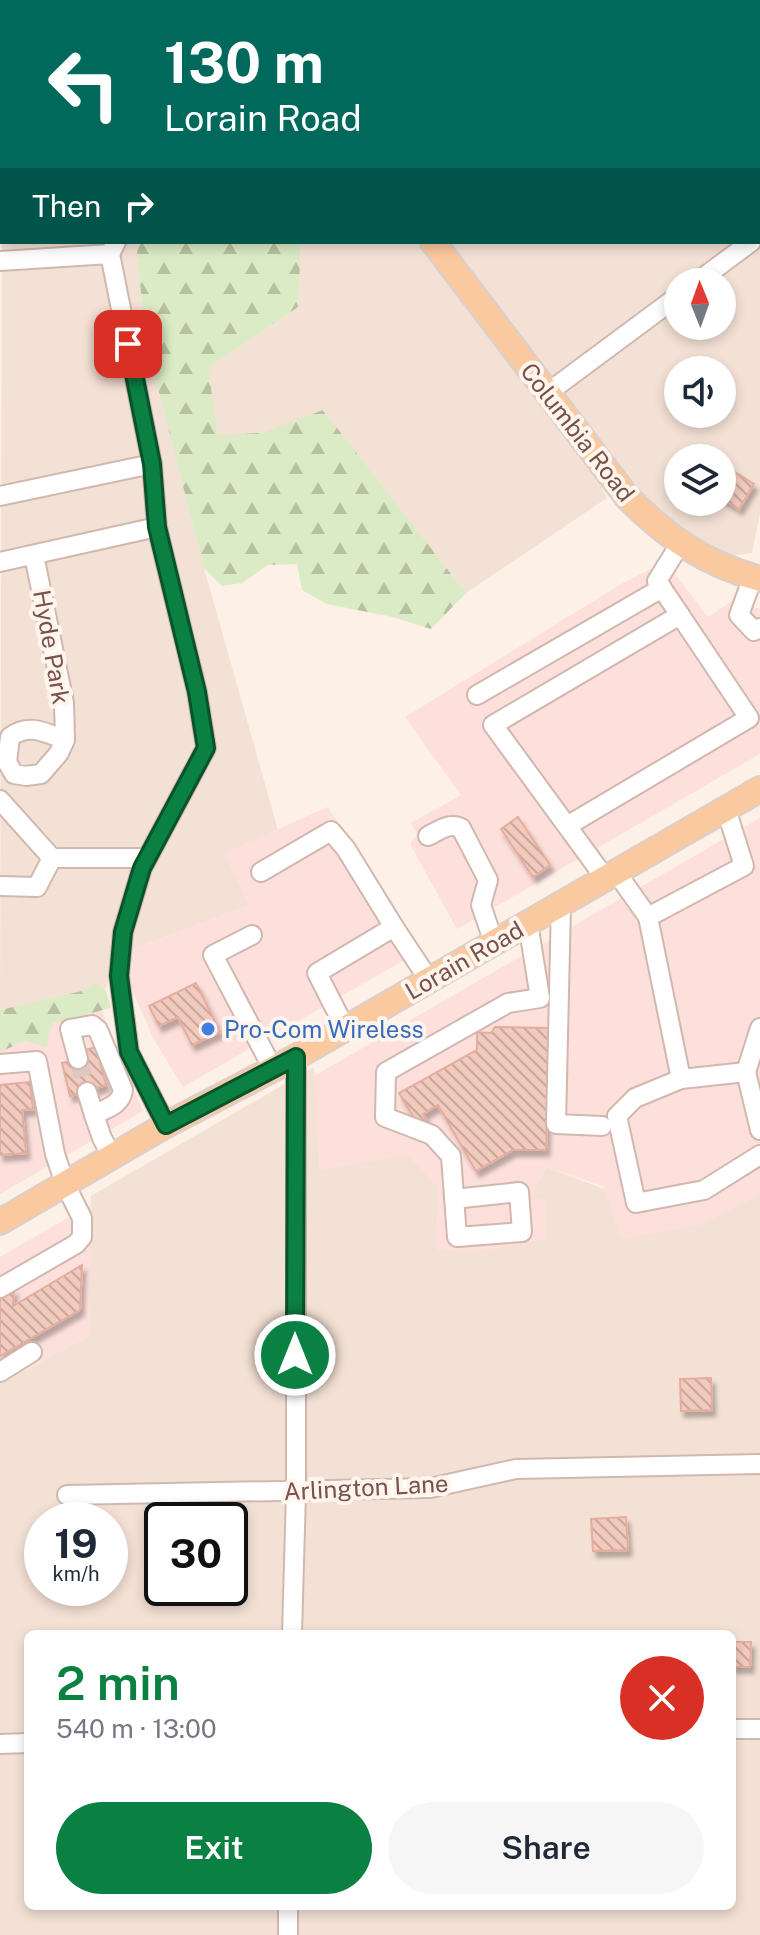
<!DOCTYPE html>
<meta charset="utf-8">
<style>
body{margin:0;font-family:"Public Sans",sans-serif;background:#f6f6f7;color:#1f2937;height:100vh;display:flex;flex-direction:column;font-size:30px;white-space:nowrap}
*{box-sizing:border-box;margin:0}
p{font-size:26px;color:#747a83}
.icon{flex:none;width:44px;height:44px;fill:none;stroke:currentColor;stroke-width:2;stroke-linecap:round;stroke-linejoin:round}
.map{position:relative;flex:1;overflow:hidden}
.details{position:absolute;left:24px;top:1630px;width:712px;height:280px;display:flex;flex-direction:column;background:#fff;border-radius:12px;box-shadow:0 4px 12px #0003}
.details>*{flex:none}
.guide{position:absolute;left:0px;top:0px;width:760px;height:244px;box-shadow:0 4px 12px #0003;background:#00695c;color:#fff;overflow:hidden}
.needle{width:52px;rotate:359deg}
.tools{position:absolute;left:664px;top:268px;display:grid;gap:16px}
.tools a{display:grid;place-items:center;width:72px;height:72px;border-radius:50%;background:#fff;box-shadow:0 4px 12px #0003;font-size:40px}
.speed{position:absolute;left:24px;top:1502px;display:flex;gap:16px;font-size:40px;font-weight:700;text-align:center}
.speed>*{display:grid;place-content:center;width:104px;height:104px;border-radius:50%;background:#fff;box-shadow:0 4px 12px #0003;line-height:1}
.speed small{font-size:20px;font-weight:400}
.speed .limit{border:4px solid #111;border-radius:12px;background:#fff;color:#111}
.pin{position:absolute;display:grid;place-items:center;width:68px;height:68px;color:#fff;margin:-34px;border-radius:16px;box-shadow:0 4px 12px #0006}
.me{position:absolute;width:88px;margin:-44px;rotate:0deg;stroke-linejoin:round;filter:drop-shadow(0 0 6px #0008)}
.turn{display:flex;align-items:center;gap:28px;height:168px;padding:0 32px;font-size:36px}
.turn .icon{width:104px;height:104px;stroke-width:2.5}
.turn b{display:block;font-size:56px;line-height:68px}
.then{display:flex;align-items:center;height:76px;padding:0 32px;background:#0003;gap:16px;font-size:30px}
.round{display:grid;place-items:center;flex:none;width:84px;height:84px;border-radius:42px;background:#f6f6f7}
.summary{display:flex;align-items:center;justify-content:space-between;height:136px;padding:0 32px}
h1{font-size:48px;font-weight:600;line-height:60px;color:#0b8043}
.primary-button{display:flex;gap:16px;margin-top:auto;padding:16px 32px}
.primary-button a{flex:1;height:92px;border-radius:48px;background:#0b8043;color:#fff;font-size:32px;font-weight:600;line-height:92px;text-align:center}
.primary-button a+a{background:#f6f6f7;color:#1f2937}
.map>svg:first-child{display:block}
</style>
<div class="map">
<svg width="760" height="1935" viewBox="0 0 760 1935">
<defs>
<pattern id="forest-firs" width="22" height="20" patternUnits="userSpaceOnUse" patternTransform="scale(2)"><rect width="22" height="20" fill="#dbebc5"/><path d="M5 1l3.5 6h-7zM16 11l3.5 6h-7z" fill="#b6c1a2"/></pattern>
<pattern id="building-back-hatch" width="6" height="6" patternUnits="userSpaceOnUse" patternTransform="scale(2)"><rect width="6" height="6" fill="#f2cabe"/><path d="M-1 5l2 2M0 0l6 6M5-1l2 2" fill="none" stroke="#c9a79c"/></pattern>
<filter id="shadow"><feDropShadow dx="3.5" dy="6" stdDeviation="2" flood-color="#0004"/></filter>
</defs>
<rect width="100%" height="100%" fill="#fdf0e7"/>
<!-- residential -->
<g fill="#f4e1d5" fill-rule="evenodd">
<polygon points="0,0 240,0 242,2 2,2 0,41"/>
<path d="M258 0H760V514L752 553 729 556 691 535 646 501 441 242H758V2ZM678 282H722V326H678ZM678 370H722V414H678ZM678 458H722V502H678Z"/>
<polygon points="2,215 2,242 139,242 137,253 146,342 204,568 278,830 225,853 249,905 130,950 144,877 127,878 107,986 97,999 0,1024"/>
<polygon points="301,242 419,242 584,453 607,498 466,593 323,411 259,435 218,435 207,368 298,307"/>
<path d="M314 1067 320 1170 407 1154 438 1186 437 1249 546 1199 529 1201 546 1167 699 1225 760 1194V1935H0V1384L89 1336 91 1196ZM42 1520H110V1588H42ZM162 1520H230V1588H162ZM28 1634H732V1906H28Z"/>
</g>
<!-- commercial -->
<g fill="#fddfdb">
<polygon points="657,566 676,575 708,617 732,601 760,609 760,754 457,929 411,846 411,842 416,837 417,833 411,823 461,795 405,717 623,583"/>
<polygon points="328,807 418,952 183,1087 153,1038 127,978 130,950 249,905 224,853"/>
<polygon points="760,818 760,1194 699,1225 622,1239 603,1186 546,1167 530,1200 546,1199 546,1239 475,1252 437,1250 438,1186 407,1155 320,1170 314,1076"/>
<polygon points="97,999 143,1111 0,1194 0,1024"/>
<polygon points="92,1204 89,1336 0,1384 0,1257"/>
</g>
<!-- forest -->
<g fill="url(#forest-firs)">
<polygon points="519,0 760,0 760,10 758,2"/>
<polygon points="139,242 301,242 298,307 208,368 218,435 262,433 323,410 466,593 431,629 393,617 327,604 302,590 297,564 268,565 242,583 222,586 204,568 146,342 137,253"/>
<polygon points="95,983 106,991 111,1008 53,1023 49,1031 47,1047 25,1041 0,1052 0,1010 82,991"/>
</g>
<!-- building -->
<g fill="url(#building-back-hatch)" stroke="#e5ad9e" stroke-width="2" filter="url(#shadow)">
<polygon points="722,464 754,484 739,509 722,498"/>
<polygon points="518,817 550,865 533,877 501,829"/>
<polygon points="196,983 220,1032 192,1045 178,1017 159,1026 149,1006"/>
<polygon points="495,1027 549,1028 546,1150 513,1150 476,1171 438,1105 423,1114 426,1119 417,1123 399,1093 477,1050 477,1032 491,1033"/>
<polygon points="96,1047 106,1085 70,1096 62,1063 83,1058 81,1051"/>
<polygon points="30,1082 33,1109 22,1110 26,1153 0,1155 0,1085"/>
<polygon points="82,1265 80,1310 0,1356 0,1297 14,1289 13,1306"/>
<polygon points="711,1378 712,1410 681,1411 680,1379"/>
<polygon points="626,1517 628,1550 593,1551 591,1519"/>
<polygon points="732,1642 751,1642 750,1667 732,1667"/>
</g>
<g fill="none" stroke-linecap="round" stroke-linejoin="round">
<!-- minor-tunnel -->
<polyline stroke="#dcc8c0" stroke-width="18" stroke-dasharray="18 9" stroke-linecap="butt" points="78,1059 87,1092"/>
<!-- minor casing -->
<g stroke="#d1b8af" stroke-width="22">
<g id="minor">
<polyline points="758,191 760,194"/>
<polyline points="0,204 2,204"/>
<polyline points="110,254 152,464 157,527 197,692 206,748 142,868 123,932 119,976 129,1052 166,1125"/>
<polyline points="0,261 110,254 116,242"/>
<polyline points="697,282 751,242"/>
<polyline points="546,394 678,296"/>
<polyline points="0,496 152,464"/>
<polyline points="680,544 657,581 680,615"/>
<path d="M34 555 64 703 65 740 59 753 41 774 26 776 14 774 7 762 10 737C29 723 44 732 65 740"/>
<polyline points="0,562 157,527"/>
<polyline points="753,577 739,615 754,631 760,628"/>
<polyline points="477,695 662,588"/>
<polyline points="0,800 52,858 147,858"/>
<polyline points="567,826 749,718 680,615 493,725 605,878"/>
<path d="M428 836C438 831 450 822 461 828L488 880 481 905 494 943"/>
<polyline points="261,872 331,831 346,849 394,927"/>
<polyline points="616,872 648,917 744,866 726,809"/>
<polyline points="0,886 37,887 52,858"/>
<polyline points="561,904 556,1124 602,1126"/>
<polyline points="648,917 681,1079"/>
<polyline points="252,935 213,955 273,1069"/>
<polyline points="345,1028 317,973 394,927 429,980"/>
<path d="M78 1059 70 1029 92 1025 98 1030 123 1090C121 1105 107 1108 94 1115L87 1092"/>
<polyline points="0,1064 37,1061 55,1154 65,1184 82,1218 82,1237 76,1244 0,1288"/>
<polyline points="746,1072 760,1028"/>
<polyline points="94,1115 102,1138 112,1157"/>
<polyline points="760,1130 746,1072 681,1079 635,1098 617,1116 636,1203 704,1190 760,1155"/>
<polyline points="454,1199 519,1192 522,1232 457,1237 451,1156 432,1135 385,1117 386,1072 508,1003 540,998 528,923"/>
<polyline points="0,1372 32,1352"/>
<polyline points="67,1495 430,1488 516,1469 760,1464"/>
<polyline points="292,1634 296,1492 296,1057"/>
<polyline points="732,1729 760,1729"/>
<polyline points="0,1744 28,1743"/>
<polyline points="288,1935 288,1906"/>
</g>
</g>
<!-- major casing -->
<g stroke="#d9cfcd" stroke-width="28">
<g id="major">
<polyline points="250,0 251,2"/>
<path d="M433 242 627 497C668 538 703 563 760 579"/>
<polyline points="0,1222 166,1125 296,1057 760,789"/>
</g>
</g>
<!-- minor -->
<use href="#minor" stroke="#fff" stroke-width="18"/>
<!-- major -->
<use href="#major" stroke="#fbc99f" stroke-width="24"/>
</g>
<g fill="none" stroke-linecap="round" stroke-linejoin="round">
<!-- route casing -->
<g stroke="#07532c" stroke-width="20">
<polyline id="route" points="128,344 152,464 157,527 197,692 206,748 142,868 123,932 119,976 129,1052 166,1125 296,1057 295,1355"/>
</g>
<!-- route -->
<use href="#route" stroke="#0b8043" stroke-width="14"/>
</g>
<!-- markers -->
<circle fill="#3f7fe0" stroke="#fff5ed" stroke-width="3" cx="208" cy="1029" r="8"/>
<g text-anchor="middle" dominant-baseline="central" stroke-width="8" stroke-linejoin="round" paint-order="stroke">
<!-- street labels -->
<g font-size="24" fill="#77524b" stroke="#fff5ed">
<text transform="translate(578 432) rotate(52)">Columbia Road</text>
<text transform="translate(52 647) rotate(80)">Hyde Park</text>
<text transform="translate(464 960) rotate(-30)">Lorain Road</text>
<text transform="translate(366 1487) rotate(-3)">Arlington Lane</text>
</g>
<!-- shop labels -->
<g font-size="24" fill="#366cbe" stroke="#fff5ed" text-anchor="start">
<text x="224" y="1029">Pro-Com Wireless</text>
</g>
</g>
</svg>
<div class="tools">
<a><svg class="needle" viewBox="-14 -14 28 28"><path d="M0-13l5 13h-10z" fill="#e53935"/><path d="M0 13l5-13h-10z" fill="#747a83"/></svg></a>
<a><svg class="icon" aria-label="sound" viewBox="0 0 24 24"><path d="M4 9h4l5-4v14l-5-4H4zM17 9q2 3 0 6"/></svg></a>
<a><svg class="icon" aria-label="layers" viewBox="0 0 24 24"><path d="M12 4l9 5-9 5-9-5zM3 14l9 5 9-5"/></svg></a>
</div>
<div class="speed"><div>19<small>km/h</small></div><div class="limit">30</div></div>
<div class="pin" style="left:128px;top:344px;background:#d93025"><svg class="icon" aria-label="arrive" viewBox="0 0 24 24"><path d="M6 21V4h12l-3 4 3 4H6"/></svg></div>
<svg class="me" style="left:295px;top:1355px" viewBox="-20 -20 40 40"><circle r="17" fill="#0b8043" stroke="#fff" stroke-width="3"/><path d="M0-11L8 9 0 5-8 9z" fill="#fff"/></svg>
<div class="guide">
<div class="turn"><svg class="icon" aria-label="left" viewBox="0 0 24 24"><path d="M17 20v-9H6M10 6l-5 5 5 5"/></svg><div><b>130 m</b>Lorain Road</div></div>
<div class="then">Then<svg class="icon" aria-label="right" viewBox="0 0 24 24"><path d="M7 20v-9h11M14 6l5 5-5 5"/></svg></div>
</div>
<section class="details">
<div class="summary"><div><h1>2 min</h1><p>540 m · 13:00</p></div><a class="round" style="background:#d93025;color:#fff"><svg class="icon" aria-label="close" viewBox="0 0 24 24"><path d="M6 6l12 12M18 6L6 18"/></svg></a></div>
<div class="primary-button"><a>Exit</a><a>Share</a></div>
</section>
</div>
